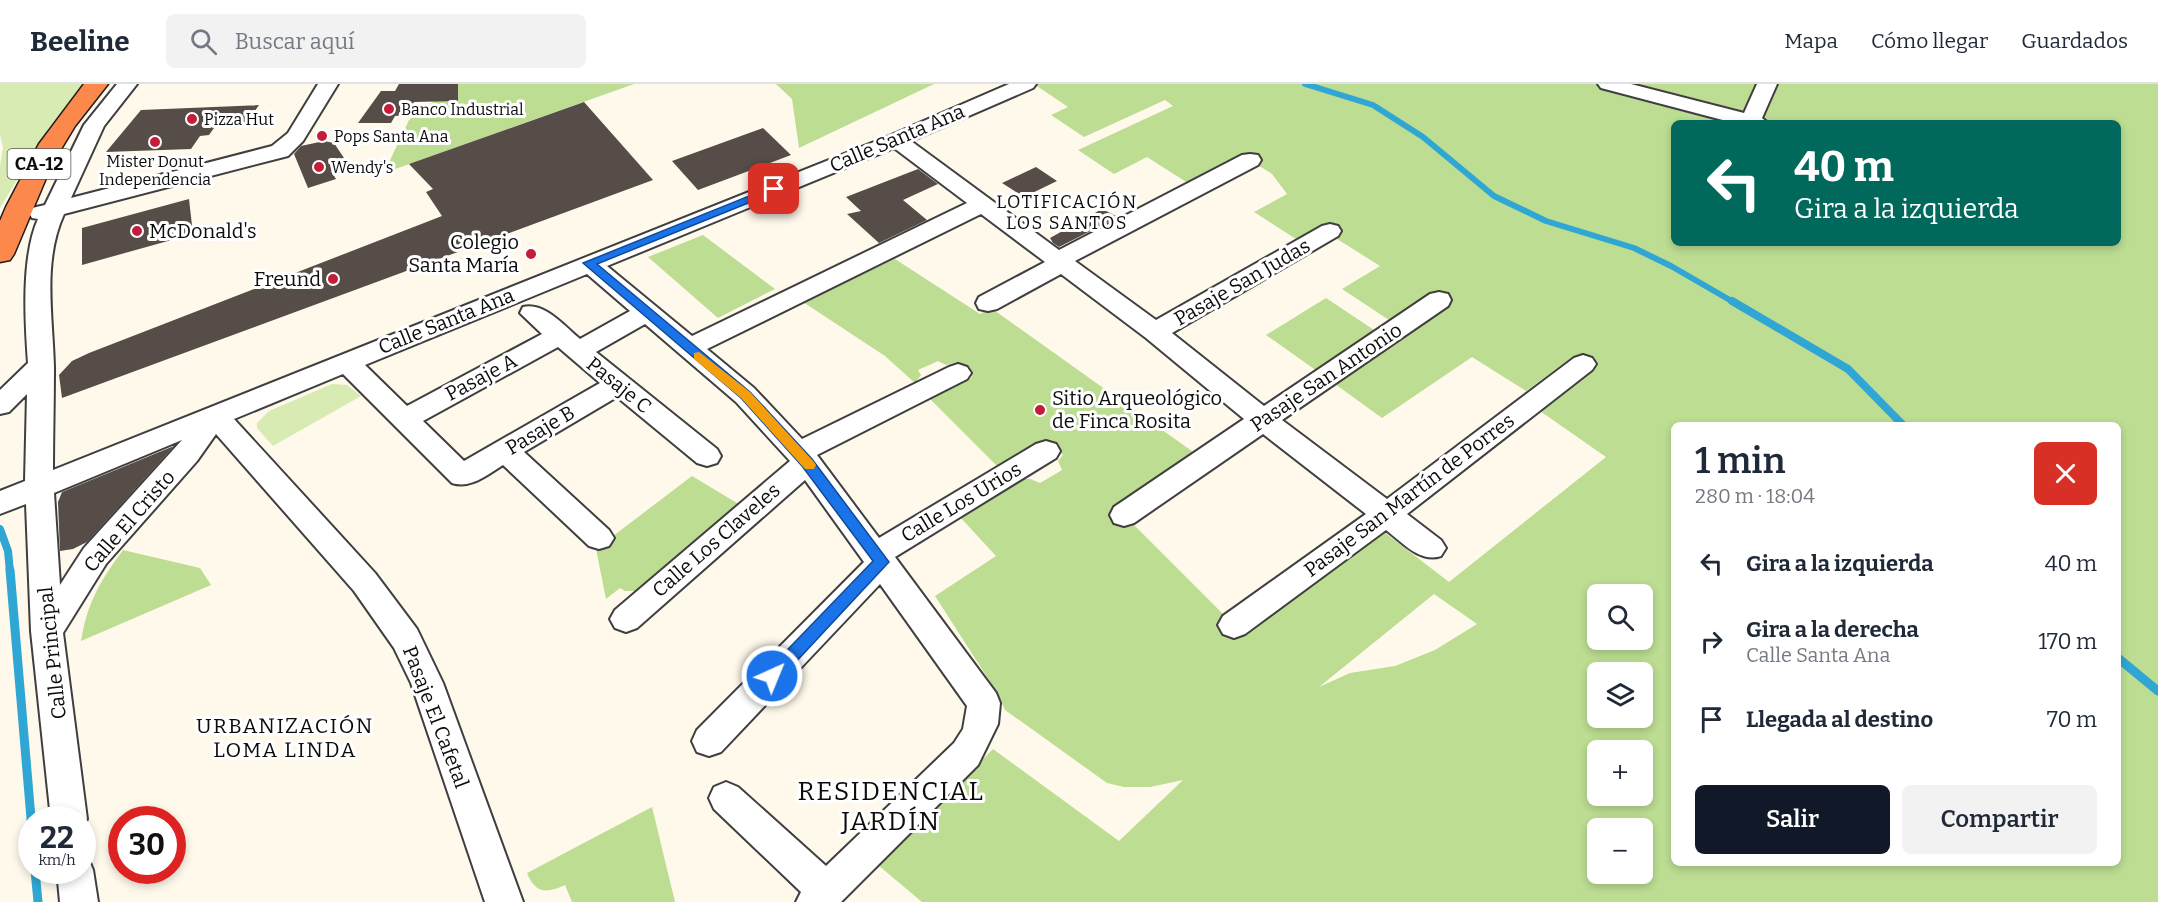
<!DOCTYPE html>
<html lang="es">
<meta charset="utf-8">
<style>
body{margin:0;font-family:Bitter,serif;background:#f2f2f3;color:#1f2937;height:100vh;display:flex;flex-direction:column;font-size:22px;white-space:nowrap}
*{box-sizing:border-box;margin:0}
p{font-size:20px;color:#747a83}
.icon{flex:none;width:33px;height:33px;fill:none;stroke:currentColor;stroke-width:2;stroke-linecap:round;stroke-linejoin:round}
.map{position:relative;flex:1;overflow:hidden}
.side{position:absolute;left:1671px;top:338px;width:450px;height:444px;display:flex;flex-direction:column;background:#fff;border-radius:9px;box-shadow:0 3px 9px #0003}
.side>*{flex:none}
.guide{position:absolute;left:1671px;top:36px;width:450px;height:126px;border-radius:9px;box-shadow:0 3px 9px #0003;background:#00695c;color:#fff;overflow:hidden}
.tools{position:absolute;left:1587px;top:500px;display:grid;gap:12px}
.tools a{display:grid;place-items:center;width:66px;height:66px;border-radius:9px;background:#fff;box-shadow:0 3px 9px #0003;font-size:30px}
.speed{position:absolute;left:18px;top:722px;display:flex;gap:12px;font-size:30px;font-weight:700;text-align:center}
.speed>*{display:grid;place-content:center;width:78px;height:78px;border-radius:50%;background:#fff;box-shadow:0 3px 9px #0003;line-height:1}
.speed small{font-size:15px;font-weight:400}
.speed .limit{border:9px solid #d22;background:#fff;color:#111}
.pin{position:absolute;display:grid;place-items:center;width:51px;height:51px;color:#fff;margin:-26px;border-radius:12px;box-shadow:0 3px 9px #0006}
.me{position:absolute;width:66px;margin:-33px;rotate:44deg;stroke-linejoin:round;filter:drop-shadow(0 0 4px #0008)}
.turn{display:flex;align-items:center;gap:21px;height:126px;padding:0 24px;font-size:27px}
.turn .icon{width:78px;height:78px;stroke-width:2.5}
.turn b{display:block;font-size:42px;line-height:51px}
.round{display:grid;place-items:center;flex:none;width:63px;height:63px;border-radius:9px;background:#f2f2f3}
.headline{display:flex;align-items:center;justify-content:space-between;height:102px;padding:0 24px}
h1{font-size:36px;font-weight:600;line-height:45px}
.primary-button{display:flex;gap:12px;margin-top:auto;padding:12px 24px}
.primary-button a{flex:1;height:69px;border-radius:9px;background:#111827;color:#fff;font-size:24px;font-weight:600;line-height:69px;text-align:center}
.primary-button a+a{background:#f2f2f3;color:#1f2937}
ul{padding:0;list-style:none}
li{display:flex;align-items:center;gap:18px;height:78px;padding:0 24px}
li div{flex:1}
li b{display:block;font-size:22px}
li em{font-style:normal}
header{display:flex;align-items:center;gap:36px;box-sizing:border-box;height:84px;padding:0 30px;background:#fff;border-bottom:2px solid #e0e1e3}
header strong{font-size:28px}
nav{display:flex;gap:33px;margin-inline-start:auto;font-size:21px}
.search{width:420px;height:54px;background:#f2f2f3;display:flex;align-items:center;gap:15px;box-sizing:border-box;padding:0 21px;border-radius:9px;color:#747a83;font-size:22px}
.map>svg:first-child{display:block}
</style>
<header>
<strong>Beeline</strong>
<div class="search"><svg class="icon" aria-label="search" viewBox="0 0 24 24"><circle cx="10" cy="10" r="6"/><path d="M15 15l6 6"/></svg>Buscar aquí</div>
<nav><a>Mapa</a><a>Cómo llegar</a><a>Guardados</a></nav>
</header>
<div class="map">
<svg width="2158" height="818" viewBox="0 0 2158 818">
<rect width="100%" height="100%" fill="#fff9ec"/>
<!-- green -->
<g fill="#d7ebb3">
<polygon points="0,0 83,0 48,45 0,124 0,81 3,64 0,50"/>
<polygon points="332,300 347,301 361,312 273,362 257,344 257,339 269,327"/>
</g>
<!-- forest -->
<g fill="#bcdd92" fill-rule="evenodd">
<polygon points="457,0 634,0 384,89 409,36"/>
<polygon points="776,0 934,0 799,64 792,15"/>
<path d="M1034 0H2158V818H922L878 781 993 665 1119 757 1183 696 1150 703H1124L1107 699 1005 626 998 610 935 512 996 472 960 433 1024 395H1030L1040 399 1062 386 1058 377 1063 371 1046 356 998 383 930 315 972 293 957 278 946 281 938 277 918 286 921 291 915 299 885 272 803 218 895 175 980 230 991 224 1196 370 1115 422 1242 549 1384 448 1449 498 1606 373 1540 327 1588 290 1583 280 1571 274 1526 307 1472 273 1382 334 1335 300 1449 222 1431 212 1392 238 1342 205 1380 182 1334 153 1299 157 1254 128 1287 110 1272 90 1244 72 1191 101 1147 73 1114 90 1078 66 1173 22 1165 16 1084 53 1051 31 1068 23ZM1674 39H2118V159H1674ZM1674 340H2118V778H1674ZM1434 510 1477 540 1435 566 1395 582 1350 589 1319 603ZM1598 510H1642V555H1598ZM1598 588H1642V633H1598ZM1598 666H1642V711H1598ZM1598 744H1642V789H1598Z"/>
<polygon points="703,151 775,205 718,234 648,173"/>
<polygon points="1326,214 1377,248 1317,287 1266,251"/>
<polygon points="692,392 742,422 638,507 625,507 620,504 606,515 596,465"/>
<path d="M123 466 200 484 211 501 81 557C87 519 100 497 123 466Z"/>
<path d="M652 723 675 818H572L565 801C546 810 535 809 527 789Z"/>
</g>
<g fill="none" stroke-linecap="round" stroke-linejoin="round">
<!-- stream-far2 -->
<polyline stroke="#30a6d4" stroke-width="6" points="1305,0 1373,21 1423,53 1494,112 1546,137 1634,164 1671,182 1735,219"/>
<!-- stream-far1 -->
<g stroke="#30a6d4" stroke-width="8">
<polyline points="1732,217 1848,285 1902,340"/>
<polyline points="0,445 8,467 10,488"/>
</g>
<!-- stream -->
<g stroke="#30a6d4" stroke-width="9">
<polyline points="10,486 32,746"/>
<polyline points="2118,574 2158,607"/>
<polyline points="35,786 38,818"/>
</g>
</g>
<!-- building -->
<g fill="#564c48">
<polygon points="399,0 458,0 458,17 414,18 406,31 395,32 391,39 358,39 381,7 395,7"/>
<polygon points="584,18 653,96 62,314 59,291 72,277 89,269 442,132 426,108 433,105 409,80"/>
<polygon points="259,21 244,43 214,44 209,51 200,52 191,65 106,68 141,26"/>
<polygon points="763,44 791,71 698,106 672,77"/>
<polygon points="324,57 334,59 348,80 331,87 336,95 308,104 294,70 301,62"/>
<polygon points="1036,83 1057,97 1024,113 1002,99"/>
<polygon points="918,85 938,100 903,116 927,136 879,159 847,130 861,127 846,113"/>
<polygon points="189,115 193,150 82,181 82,144"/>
<polygon points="1102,125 1118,133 1059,163 1053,159 1050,154"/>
<polygon points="174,362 87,458 73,465 60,467 58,418 62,408"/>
</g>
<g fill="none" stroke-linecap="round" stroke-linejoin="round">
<!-- street casing -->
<g stroke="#3f3f3f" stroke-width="4">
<g id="street">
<path d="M117 0H137L104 42 71 114 272 62 288 49 318 0H338L303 57 288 72 64 130C42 178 53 233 54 284 54 318 53 352 53 386L889 52 1009 0H1036L1033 4 911 57 1059 166 1242 71 1250 70 1258 71 1261 76 1258 81 1075 177 1156 236 1322 142 1330 140 1338 142 1341 147 1338 152 1172 249 1264 322 1430 210 1439 208 1448 210 1451 216 1448 222 1282 336 1387 415 1574 274 1583 271 1592 274 1596 280 1592 286 1407 430 1441 456 1446 464 1441 472C1420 479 1403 459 1386 446L1245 550 1234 554 1223 550 1218 541 1223 532 1366 430 1263 350 1134 439 1124 442 1114 439 1110 431 1114 423 1244 335 1146 254 1061 190 997 225 988 227 979 225 976 219 979 213 1045 178 981 130 707 265 754 304 802 355 949 283 958 280 967 283 971 289 967 295 817 371 879 454 1036 360 1046 357 1056 360 1060 367 1056 374 895 473 996 609 1000 619 998 640 978 681 841 818H796L801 808 714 725 709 714 714 703 726 698 738 703 826 782 954 659 963 645 967 622 880 500 721 668 709 672 697 668 692 657 697 646 864 478 805 396 637 544 626 548 615 544 610 535 615 526 790 377 736 318 645 240 596 268 717 365 721 372 717 379 707 382 697 379 617 313 524 368 609 446 614 454 609 462 599 465 589 462 503 381C487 391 471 405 452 399L343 290 234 335 375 489 417 545 443 599 523 818H485L411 599 394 564 354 507 216 350 197 377 106 480 63 549 87 735 82 744V735H51L31 547 26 420 0 430V407L25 397 27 310 9 328 0 330V306L28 279C25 238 21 173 38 135L32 134 29 129 32 124 45 121 84 41ZM894 64 967 119 692 252 607 182ZM587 190 630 227 580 255C564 242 545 218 523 223L520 229 542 250 407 322 365 281ZM558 263 600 299 464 377 423 337ZM182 356 84 464 60 501 54 409Z"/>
<polygon points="1598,0 1631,0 1744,29 1757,0 1777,0 1762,34 1768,39 1734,39 1601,4"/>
<polygon points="82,771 88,774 93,786 98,818 60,818 57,786 82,786"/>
</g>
</g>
<!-- highway casing -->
<g stroke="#1d1d1d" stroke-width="3">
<polygon id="highway" points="84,0 108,0 75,42 52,80 14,170 10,176 0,178 0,137 6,123 39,60"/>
</g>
<!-- street -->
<use href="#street" fill="#fff" fill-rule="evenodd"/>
<!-- highway -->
<use href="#highway" fill="#fc884c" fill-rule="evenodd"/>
</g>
<!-- route -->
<polygon fill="#1a73e8" stroke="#114b97" stroke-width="1.5" points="774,102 779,105 778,107 597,180 750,308 812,375 889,478 778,597 772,599 767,597 764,592 767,587 873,477 802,382 741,314 583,179"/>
<!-- slow -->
<polygon fill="#f59e0b" points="699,268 750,308 814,378 816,381 814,385 805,385 741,314 694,275 694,269"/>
<!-- markers -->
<g fill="#c31d39" stroke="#fff" stroke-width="2">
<circle cx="389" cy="25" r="6"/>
<circle cx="192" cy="35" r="6"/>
<circle cx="322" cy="52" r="6"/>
<circle cx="155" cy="58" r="6"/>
<circle cx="319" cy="83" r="6"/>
<circle cx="137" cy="147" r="6"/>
<circle cx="531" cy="170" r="6"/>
<circle cx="333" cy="195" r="6"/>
<circle cx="1040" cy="326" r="6"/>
</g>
<g text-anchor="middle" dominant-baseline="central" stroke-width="6" stroke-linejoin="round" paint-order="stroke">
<!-- far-poi labels -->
<g font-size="16" fill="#0c0c0c" stroke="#fff" text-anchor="start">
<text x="401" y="25">Banco Industrial</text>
<text x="204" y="35">Pizza Hut</text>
<text x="334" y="52">Pops Santa Ana</text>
<text x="155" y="77" text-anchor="middle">Mister Donut<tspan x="155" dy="18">Independencia</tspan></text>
<text x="331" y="83">Wendy's</text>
</g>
<!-- shield labels -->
<rect fill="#fff" stroke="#555" stroke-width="1.5" x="7.5" y="65" width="63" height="30" rx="4.5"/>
<g font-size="18" font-weight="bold" fill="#0c0c0c">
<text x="39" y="80">CA-12</text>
</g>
<!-- far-neighbourhood labels -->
<g font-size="18" letter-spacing="1.5" fill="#0c0c0c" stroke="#fff">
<text x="1067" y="118">LOTIFICACIÓN<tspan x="1067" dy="21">LOS SANTOS</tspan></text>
</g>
<!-- street labels -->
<g font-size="20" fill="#0c0c0c" stroke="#fff">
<text transform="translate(897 54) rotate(-23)">Calle Santa Ana</text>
<text transform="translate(1242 198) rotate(-30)">Pasaje San Judas</text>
<text transform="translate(446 237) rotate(-22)">Calle Santa Ana</text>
<text transform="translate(481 293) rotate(-28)">Pasaje A</text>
<text transform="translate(1326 293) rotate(-34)">Pasaje San Antonio</text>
<text transform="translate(619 301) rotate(39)">Pasaje C</text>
<text transform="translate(540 346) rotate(-31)">Pasaje B</text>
<text transform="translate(1409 411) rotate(-37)">Pasaje San Martín de Porres</text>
<text transform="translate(961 418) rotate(-31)">Calle Los Urios</text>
<text transform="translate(129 437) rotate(-49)">Calle El Cristo</text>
<text transform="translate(716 456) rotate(-41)">Calle Los Claveles</text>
<text transform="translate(52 569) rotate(-96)">Calle Principal</text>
<text transform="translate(436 633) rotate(69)">Pasaje El Cafetal</text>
</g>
<!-- poi labels -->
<g font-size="20" fill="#0c0c0c" stroke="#fff" text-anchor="start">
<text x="149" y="147">McDonald's</text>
<text x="519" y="158" text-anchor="end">Colegio<tspan x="519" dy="23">Santa María</tspan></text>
<text x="321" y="195" text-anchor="end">Freund</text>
<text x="1052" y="314">Sitio Arqueológico<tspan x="1052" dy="23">de Finca Rosita</tspan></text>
</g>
<!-- neighbourhood labels -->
<g font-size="21" letter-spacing="1.5" fill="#0c0c0c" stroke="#fff">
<text x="285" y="642">URBANIZACIÓN<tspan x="285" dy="24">LOMA LINDA</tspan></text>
</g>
<!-- near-neighbourhood labels -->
<g font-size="26" letter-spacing="1.5" fill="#0c0c0c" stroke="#fff">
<text x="891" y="707">RESIDENCIAL<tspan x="891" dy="30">JARDÍN</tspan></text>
</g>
</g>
</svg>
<div class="tools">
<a><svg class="icon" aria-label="search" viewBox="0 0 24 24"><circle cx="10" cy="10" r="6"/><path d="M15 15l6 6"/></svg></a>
<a><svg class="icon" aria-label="layers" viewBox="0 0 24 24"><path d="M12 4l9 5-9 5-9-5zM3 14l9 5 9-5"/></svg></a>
<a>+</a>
<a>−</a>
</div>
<div class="speed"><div>22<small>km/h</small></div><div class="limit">30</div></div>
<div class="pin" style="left:774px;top:105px;background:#d93025"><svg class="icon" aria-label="arrive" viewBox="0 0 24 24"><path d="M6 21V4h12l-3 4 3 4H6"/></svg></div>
<svg class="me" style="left:772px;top:592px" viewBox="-20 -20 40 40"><circle r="17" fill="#1a73e8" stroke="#fff" stroke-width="3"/><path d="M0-11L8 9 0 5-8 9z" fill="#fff"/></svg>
<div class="guide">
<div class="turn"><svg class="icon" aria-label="left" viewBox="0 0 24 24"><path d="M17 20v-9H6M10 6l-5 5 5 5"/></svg><div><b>40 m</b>Gira a la izquierda</div></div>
</div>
<section class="side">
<div class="headline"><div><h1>1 min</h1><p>280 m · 18:04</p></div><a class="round" style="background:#d93025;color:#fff"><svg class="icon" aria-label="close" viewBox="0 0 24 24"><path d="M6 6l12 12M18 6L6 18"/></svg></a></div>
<ul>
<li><svg class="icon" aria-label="left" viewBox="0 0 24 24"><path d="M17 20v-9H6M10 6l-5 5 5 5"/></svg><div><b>Gira a la izquierda</b></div><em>40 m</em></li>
<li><svg class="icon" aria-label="right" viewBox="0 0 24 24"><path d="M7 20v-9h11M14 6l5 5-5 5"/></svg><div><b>Gira a la derecha</b><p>Calle Santa Ana</p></div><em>170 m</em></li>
<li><svg class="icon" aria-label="arrive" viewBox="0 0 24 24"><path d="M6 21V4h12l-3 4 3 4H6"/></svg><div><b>Llegada al destino</b></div><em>70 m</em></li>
</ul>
<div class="primary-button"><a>Salir</a><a>Compartir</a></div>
</section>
</div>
